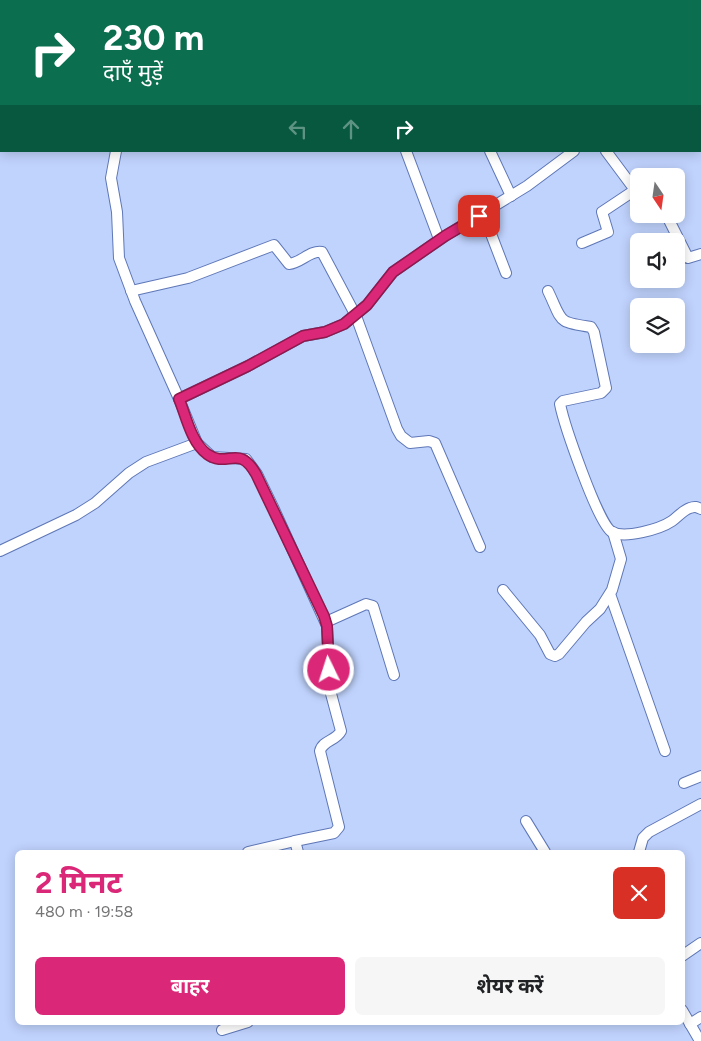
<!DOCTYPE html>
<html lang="hi">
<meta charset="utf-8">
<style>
body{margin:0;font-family:Figtree,"Noto Sans Devanagari",sans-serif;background:#f6f6f6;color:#202124;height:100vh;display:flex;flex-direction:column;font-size:19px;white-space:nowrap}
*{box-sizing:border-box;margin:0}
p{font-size:16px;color:#757577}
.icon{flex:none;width:28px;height:28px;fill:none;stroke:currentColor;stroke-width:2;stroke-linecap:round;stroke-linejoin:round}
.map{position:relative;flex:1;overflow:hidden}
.drawer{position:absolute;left:15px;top:850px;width:670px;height:175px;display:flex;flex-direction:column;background:#fff;border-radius:8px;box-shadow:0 2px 12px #0003}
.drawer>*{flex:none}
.banner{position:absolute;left:0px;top:0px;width:701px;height:152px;box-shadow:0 2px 12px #0003;background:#0b6e4f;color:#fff;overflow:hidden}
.needle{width:32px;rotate:167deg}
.buttons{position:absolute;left:630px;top:168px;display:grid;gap:10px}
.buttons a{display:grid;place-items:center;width:55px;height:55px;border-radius:8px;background:#fff;box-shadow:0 2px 12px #0003;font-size:25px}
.pin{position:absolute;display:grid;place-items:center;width:42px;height:42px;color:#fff;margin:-21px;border-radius:10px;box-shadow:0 2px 8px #0006}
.me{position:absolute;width:55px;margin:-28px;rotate:356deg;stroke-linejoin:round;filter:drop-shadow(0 0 4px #0008)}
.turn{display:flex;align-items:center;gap:18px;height:105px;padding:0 20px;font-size:22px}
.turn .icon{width:65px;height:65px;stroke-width:2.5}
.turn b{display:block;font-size:35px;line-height:42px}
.lanes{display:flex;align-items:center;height:48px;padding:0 20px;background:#0003;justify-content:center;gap:25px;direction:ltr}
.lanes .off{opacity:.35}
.round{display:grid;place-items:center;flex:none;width:52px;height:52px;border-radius:8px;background:#f6f6f6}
.overview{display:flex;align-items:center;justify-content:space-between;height:85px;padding:0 20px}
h1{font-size:30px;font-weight:700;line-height:38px;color:#db2777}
.primary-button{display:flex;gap:10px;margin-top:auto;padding:10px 20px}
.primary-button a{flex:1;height:58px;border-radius:8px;background:#db2777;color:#fff;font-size:20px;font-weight:700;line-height:58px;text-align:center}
.primary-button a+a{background:#f6f6f6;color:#202124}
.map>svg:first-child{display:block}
</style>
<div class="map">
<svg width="701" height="1041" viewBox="0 0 701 1041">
<rect width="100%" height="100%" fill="#c0d3fd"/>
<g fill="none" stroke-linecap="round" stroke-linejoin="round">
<!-- minor casing -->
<g stroke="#5e77b7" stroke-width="12">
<g id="minor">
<polyline points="37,0 37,1"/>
<polyline points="373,0 374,1"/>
<polyline points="473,0 474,1"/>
<polyline points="622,0 623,1"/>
<polyline points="188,1 190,0"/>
<polyline points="565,1 568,0"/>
<polyline points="684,1 688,0"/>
<polyline points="0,102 1,102"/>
<polyline points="116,151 111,178 117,212 119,258 135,301 179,399"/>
<polyline points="406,151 439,239"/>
<polyline points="490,151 511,196"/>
<polyline points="606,151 635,190 639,188"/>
<polyline points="483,213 506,273"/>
<polyline points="666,214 688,258 701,254"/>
<polyline points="582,243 608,232 602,212 635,190"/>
<path d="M131 291 188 278 274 245 289 264C301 263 310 250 322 252L356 316 397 429 401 436 410 443 429 441 435 443 480 547"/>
<path d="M548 291C563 322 556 322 591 327L594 332 606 388 601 393 563 401 560 404C564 424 598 524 612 532 625 539 660 529 672 521 678 517 683 510 690 508 695 506 697 507 701 509"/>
<path d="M197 443 212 457 246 459 257 474 273 507 327 626 330 690 341 731C336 741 323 740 320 751L339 827 334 833 295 841 298 852"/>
<polyline points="0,551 76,515 95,503 129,473 146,462 197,443 179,399 248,366 303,336 325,332 344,324 367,305 393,272 445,236 527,186 574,151"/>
<polyline points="503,590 540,635 550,654 555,656 559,654 586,622 600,609 612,590 621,559 613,532"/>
<polyline points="610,594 665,751"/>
<polyline points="326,622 366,604 373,606 394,675"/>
<polyline points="684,783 701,776"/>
<polyline points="526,821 545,852"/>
<polyline points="248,852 295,841"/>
<polyline points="639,852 643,838 649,832 701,804"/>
<polyline points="682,956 701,943"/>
<polyline points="682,1010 700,1041"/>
<polyline points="690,1024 701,1017"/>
<polyline points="222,1030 248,1022"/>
</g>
</g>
<!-- minor -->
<use href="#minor" stroke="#fff" stroke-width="10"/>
</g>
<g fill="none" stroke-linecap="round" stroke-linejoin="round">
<!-- route casing -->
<g stroke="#8e194d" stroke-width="12">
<path id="route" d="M329 670 327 626 324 616 256 474C238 443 228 469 207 454 191 442 186 416 179 399L248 366 303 336 325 332 344 324 367 305 393 272 445 236 479 216"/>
</g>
<!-- route -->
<use href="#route" stroke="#db2777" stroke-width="9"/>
</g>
</svg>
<div class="buttons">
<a><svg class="needle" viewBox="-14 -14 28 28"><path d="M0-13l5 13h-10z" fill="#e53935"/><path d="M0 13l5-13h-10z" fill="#757577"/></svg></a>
<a><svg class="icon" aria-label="sound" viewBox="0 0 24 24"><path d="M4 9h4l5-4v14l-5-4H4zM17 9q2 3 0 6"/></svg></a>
<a><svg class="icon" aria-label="layers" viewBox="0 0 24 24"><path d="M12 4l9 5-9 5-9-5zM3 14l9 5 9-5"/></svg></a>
</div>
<div class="pin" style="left:479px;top:216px;background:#d93025"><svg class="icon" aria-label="arrive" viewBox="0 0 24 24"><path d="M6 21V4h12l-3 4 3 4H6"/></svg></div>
<svg class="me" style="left:329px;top:670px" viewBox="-20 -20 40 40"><circle r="17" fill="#db2777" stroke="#fff" stroke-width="3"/><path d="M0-11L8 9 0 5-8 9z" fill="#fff"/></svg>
<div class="banner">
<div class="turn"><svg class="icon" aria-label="right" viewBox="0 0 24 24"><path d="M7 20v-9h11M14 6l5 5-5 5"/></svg><div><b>230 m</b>दाएँ मुड़ें</div></div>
<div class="lanes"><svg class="icon off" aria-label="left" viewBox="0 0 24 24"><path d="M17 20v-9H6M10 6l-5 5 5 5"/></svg><svg class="icon off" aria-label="ahead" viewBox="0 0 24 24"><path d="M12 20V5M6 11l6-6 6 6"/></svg><svg class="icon" aria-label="right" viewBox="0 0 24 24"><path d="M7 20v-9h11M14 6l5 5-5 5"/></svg></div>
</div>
<section class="drawer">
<div class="overview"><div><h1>2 मिनट</h1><p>480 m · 19:58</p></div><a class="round" style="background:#d93025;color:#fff"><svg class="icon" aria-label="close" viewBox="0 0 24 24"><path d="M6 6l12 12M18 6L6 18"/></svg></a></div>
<div class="primary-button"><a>बाहर</a><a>शेयर करें</a></div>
</section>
</div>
